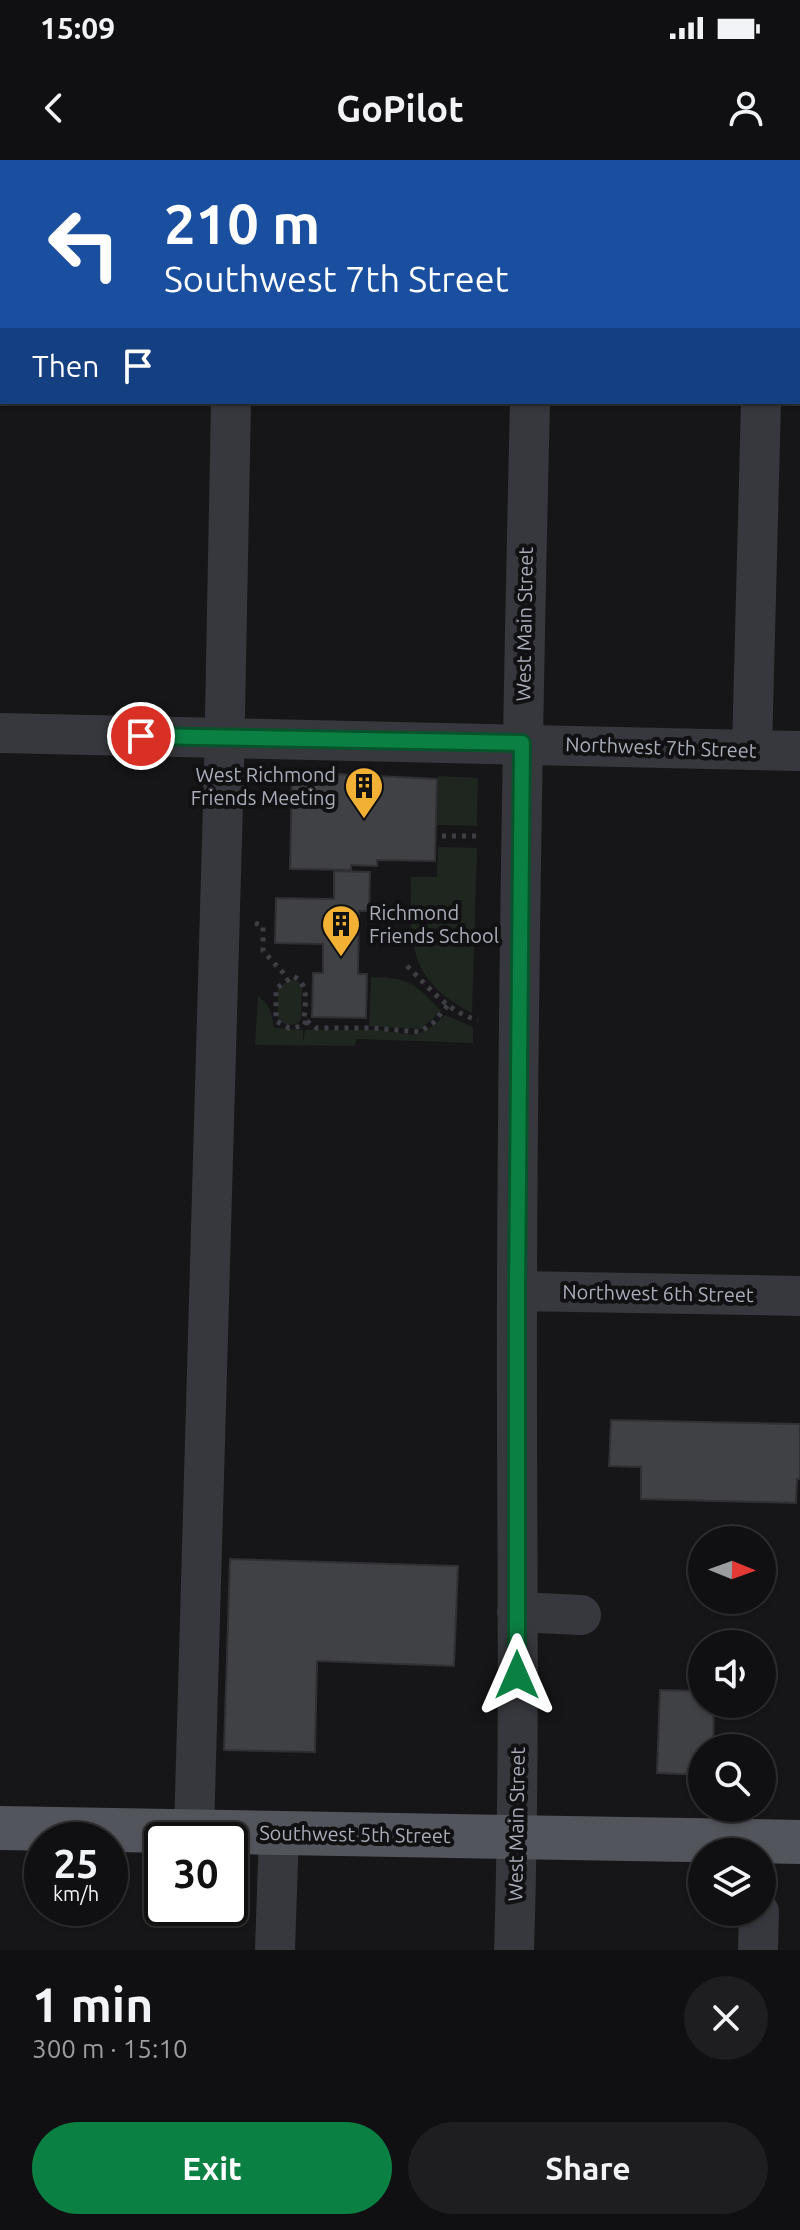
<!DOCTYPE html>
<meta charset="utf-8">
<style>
body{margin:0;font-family:Ubuntu,sans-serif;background:#1e1e20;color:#f1f3f6;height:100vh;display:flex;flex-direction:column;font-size:30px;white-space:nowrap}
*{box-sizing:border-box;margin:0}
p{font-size:26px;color:#9c9d9f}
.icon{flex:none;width:44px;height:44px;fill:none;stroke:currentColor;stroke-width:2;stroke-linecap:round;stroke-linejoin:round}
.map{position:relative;height:1790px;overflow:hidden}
.sheet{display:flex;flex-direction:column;background:#101012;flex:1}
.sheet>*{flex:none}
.guide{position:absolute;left:0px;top:0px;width:800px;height:244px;box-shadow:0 2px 6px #0004,0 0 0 2px #303032;background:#1a4fa0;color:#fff;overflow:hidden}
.needle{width:52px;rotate:91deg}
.controls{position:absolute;left:688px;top:1366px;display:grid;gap:16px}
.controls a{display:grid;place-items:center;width:88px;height:88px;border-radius:50%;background:#101012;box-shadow:0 2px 6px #0004,0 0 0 2px #303032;font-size:40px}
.speed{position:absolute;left:24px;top:1662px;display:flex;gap:16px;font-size:40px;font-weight:700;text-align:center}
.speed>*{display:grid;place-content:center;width:104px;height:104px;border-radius:50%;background:#101012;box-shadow:0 2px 6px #0004,0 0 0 2px #303032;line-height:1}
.speed small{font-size:20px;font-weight:400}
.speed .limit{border:4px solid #111;border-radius:12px;background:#fff;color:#111}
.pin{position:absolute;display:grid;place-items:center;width:68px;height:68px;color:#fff;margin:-34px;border:4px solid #fff;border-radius:50%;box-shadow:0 2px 8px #0007}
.me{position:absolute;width:88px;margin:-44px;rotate:0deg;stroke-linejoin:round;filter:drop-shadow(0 0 6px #0008)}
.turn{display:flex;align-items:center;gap:28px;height:168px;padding:0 32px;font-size:36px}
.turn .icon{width:104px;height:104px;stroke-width:2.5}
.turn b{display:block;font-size:56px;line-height:68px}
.then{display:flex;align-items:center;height:76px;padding:0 32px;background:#0003;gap:16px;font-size:30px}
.round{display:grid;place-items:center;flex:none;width:84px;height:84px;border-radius:42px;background:#1e1e20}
.head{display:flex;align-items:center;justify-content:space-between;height:136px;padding:0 32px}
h1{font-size:48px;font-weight:700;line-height:60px}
.action{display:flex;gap:16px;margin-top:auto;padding:16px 32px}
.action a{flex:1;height:92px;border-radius:48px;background:#0b8043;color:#fff;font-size:32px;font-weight:700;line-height:92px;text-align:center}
.action a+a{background:#1e1e20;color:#f1f3f6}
.status{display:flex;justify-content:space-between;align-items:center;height:56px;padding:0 40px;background:#101012;direction:ltr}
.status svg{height:22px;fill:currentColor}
header{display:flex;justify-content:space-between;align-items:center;height:104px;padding:0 32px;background:#101012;font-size:36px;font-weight:700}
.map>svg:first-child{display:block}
</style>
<div class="status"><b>15:09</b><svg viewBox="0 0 49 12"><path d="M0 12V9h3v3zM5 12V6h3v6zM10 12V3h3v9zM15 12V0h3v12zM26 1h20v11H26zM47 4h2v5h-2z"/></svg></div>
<header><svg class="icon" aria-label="back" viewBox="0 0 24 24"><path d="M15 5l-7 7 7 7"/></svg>GoPilot<svg class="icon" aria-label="person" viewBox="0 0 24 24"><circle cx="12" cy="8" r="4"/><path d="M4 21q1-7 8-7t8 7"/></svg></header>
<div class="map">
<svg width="800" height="1790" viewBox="0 0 800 1790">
<rect width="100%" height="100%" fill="#161618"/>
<!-- green -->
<g fill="#1e261f">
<polygon points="438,616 478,618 477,666 437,665"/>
<path d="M438 687 477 688 472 853C407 820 410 781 411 717H437Z"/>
<path d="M371 817C411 818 414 823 441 851L421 869 369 866Z"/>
<polygon points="295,819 302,826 301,859 297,864 287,865 278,860 278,830 287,821"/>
<path d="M258 836C270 845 272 853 274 868L303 870V882L305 870H378L415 875 433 866 445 855 473 867V883L357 879 355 886 255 885Z"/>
</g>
<!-- building -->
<g fill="#404145" stroke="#303034" stroke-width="2">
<polygon points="337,614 437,619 435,701 377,700 377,706 351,705 351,710 290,709 292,617 337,618"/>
<polygon points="334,711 370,712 369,751 359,751 358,814 367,814 366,858 312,857 313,813 323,813 323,784 275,783 276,738 334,739"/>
<polygon points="611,1260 800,1264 800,1319 797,1319 796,1343 641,1339 641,1307 609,1306"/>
<polygon points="230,1399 458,1406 454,1506 317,1501 315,1592 224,1590"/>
<polygon points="660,1530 702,1531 702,1544 714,1544 713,1588 702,1588 702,1615 657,1613"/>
</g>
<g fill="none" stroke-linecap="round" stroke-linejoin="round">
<!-- path -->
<g stroke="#3d3f44" stroke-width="5" stroke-dasharray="4 6" stroke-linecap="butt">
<polyline points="442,676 481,676"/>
<polyline points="255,763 263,766 263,791 288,818"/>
<path d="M407 806C429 827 447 852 478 860"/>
<path d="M306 861 304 866 289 868 276 861V829L293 816C310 824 305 843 304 859L316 868H372L420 872 433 863 448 845"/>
</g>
<!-- minor -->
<g stroke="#37383d" stroke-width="40">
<polyline points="235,2 235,0"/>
<polyline points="535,2 535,0"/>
<polyline points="767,2 767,0"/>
<polyline points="0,573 800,591"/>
<polyline points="752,590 761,242"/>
<polyline points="517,1131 800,1136"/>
<polyline points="517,1452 581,1455"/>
<polyline points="194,1671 224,608 231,242"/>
<polyline points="275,1790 279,1672"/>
<path d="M514 1790C521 1570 516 1349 517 1129 518 833 523 538 530 242"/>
<polyline points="758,1790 759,1752"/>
</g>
<!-- major -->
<polyline stroke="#53555c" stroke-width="44" points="0,1668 800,1682"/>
</g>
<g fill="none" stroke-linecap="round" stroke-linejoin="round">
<!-- route casing -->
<g stroke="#07532c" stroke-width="20">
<polyline id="route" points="141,576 522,583 517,1131 517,1515"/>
</g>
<!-- route -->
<use href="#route" stroke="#0b8043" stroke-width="14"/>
</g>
<!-- icons -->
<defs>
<g id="building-pin" transform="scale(2)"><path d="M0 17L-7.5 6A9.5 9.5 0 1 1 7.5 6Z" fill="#f2b134" stroke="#111113"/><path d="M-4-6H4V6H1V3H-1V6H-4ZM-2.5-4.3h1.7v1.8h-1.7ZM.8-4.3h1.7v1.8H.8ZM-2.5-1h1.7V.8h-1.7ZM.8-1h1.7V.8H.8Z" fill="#111"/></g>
</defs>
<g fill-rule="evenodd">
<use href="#building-pin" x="364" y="626"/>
<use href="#building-pin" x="341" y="764"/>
</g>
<g text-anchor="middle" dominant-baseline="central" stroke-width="8" stroke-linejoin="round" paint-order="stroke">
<!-- street labels -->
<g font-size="20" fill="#a8adb8" stroke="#111113">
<text transform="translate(524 464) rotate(-89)">West Main Street</text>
<text transform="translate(661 587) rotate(2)">Northwest 7th Street</text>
<text transform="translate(658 1133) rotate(1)">Northwest 6th Street</text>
<text transform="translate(516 1664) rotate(-89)">West Main Street</text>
<text transform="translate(355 1674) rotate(1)">Southwest 5th Street</text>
</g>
<!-- poi labels -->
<g font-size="20" fill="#a8adb8" stroke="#111113" text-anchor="end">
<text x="336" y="614">West Richmond<tspan x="336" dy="23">Friends Meeting</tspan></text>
<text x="369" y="752" text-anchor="start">Richmond<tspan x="369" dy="23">Friends School</tspan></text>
</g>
</g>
</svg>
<div class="controls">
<a><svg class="needle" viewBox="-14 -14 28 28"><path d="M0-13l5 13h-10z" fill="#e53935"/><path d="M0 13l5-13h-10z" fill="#9c9d9f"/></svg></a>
<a><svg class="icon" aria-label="sound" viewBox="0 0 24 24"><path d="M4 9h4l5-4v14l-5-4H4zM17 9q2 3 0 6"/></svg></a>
<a><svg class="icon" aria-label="search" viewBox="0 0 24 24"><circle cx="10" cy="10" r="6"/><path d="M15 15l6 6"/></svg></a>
<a><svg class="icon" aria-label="layers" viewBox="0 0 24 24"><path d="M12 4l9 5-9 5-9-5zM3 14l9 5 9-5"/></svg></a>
</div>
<div class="speed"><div>25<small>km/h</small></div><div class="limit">30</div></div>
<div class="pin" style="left:141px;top:576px;background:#d93025"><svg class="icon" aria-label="arrive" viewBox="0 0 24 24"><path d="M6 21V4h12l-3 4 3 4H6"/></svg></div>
<svg class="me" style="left:517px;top:1515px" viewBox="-20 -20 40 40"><path d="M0-17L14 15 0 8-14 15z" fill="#0b8043" stroke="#fff" stroke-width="4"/></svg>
<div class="guide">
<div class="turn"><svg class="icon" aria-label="left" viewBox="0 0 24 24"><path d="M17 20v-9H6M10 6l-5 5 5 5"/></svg><div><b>210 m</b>Southwest 7th Street</div></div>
<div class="then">Then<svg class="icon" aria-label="arrive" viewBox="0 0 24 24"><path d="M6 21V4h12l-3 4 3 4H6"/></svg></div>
</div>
</div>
<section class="sheet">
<div class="head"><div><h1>1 min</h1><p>300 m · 15:10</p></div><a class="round"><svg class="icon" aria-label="close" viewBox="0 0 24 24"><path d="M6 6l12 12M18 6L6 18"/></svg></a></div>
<div class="action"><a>Exit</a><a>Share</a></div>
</section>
